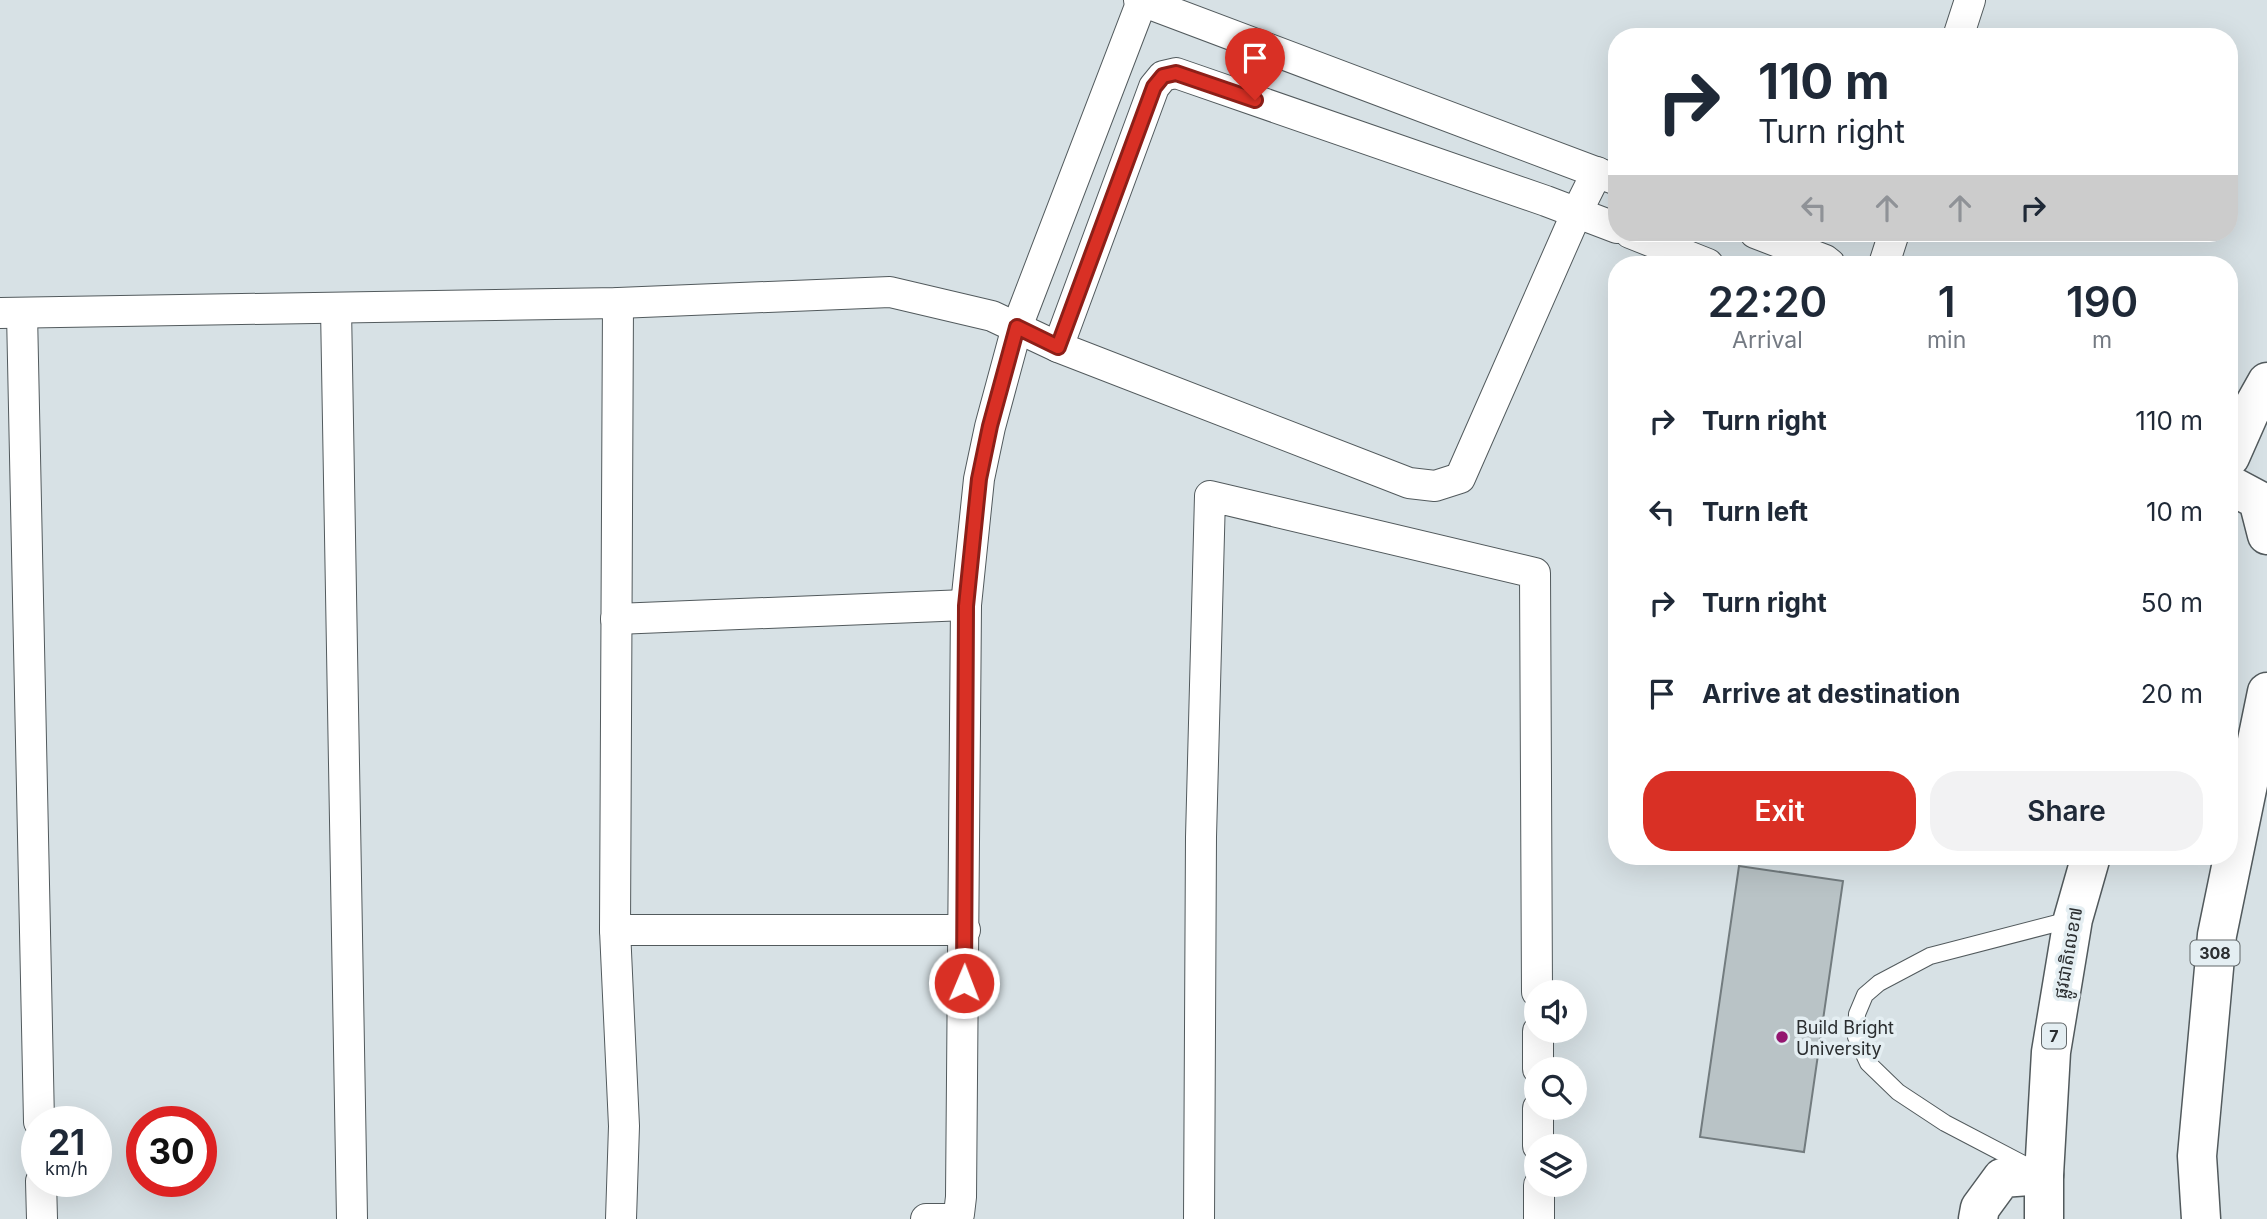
<!DOCTYPE html>
<meta charset="utf-8">
<style>
body{margin:0;font-family:Inter,"Noto Sans Khmer",sans-serif;background:#f2f2f3;color:#1f2937;height:100vh;display:flex;flex-direction:column;font-size:26px;white-space:nowrap}
*{box-sizing:border-box;margin:0}
p{font-size:23px;color:#747a83}
.icon{flex:none;width:38px;height:38px;fill:none;stroke:currentColor;stroke-width:2;stroke-linecap:round;stroke-linejoin:round}
.map{position:relative;flex:1;overflow:hidden}
.panel{position:absolute;left:1608px;top:256px;width:630px;height:609px;display:flex;flex-direction:column;background:#fff;border-radius:28px;box-shadow:0 7px 28px #0002}
.panel>*{flex:none}
.guide{position:absolute;left:1608px;top:28px;width:630px;height:214px;border-radius:28px;box-shadow:0 7px 28px #0002;background:#fff;color:#1f2937;overflow:hidden}
.controls{position:absolute;left:1524px;top:980px;display:grid;gap:14px}
.controls a{display:grid;place-items:center;width:63px;height:63px;border-radius:50%;background:#fff;box-shadow:0 7px 28px #0002;font-size:35px}
.speed{position:absolute;left:21px;top:1106px;display:flex;gap:14px;font-size:35px;font-weight:700;text-align:center}
.speed>*{display:grid;place-content:center;width:91px;height:91px;border-radius:50%;background:#fff;box-shadow:0 7px 28px #0002;line-height:1}
.speed small{font-size:18px;font-weight:400}
.speed .limit{border:10px solid #d22;background:#fff;color:#111}
.pin{position:absolute;display:grid;place-items:center;width:60px;height:60px;color:#fff;margin:-72px -30px;border-radius:50% 50% 50% 0;rotate:-45deg;box-shadow:0 0 7px #0007}
.pin .icon{rotate:45deg}
.me{position:absolute;width:77px;margin:-38px;rotate:1deg;stroke-linejoin:round;filter:drop-shadow(0 0 5px #0008)}
.turn{display:flex;align-items:center;gap:24px;height:147px;padding:0 35px;font-size:32px}
.turn .icon{width:91px;height:91px;stroke-width:2.5}
.turn b{display:block;font-size:49px;line-height:60px}
.lanes{display:flex;align-items:center;height:66px;padding:0 35px;background:#0003;justify-content:center;gap:35px;direction:ltr}
.lanes .off{opacity:.35}
.eta{display:flex;justify-content:space-evenly;align-items:center;height:119px;text-align:center}
.eta b{font-size:42px;font-weight:600;line-height:49px}
.cta{display:flex;gap:14px;margin-top:auto;padding:14px 35px}
.cta a{flex:1;height:80px;border-radius:28px;background:#d93025;color:#fff;font-size:28px;font-weight:600;line-height:80px;text-align:center}
.cta a+a{background:#f2f2f3;color:#1f2937}
ul{padding:0;list-style:none}
li{display:flex;align-items:center;gap:21px;height:91px;padding:0 35px}
li div{flex:1}
li b{display:block;font-size:26px}
li em{font-style:normal}
.map>svg:first-child{display:block}
</style>
<div class="map">
<svg width="2267" height="1219" viewBox="0 0 2267 1219">
<rect width="100%" height="100%" fill="#d7e1e5"/>
<!-- building -->
<polygon fill="#b9c3c6" stroke="#737c7f" stroke-width="2" points="1739,866 1843,881 1804,1152 1700,1137"/>
<g fill="none" stroke-linecap="round" stroke-linejoin="round">
<!-- service casing -->
<g stroke="#525a5d" stroke-width="18">
<polyline id="service" points="2031,1168 1945,1123 1898,1092 1868,1063 1856,1037 1857,1014 1865,995 1879,983 1930,956 2073,919"/>
</g>
<!-- minor casing -->
<g stroke="#525a5d" stroke-width="32">
<g id="minor">
<polyline points="1139,0 1617,180"/>
<polyline points="1958,37 1970,0"/>
<polyline points="1630,233 1708,264"/>
<polyline points="1755,233 1825,260 1830,264"/>
<polyline points="1884,264 1894,233"/>
<polyline points="618,303 615,930 624,1126 621,1219"/>
<polyline points="336,308 352,1219"/>
<polyline points="0,313 618,303 890,292 992,316 1058,347 1409,483 1435,486 1460,478 1577,212 1597,172"/>
<polyline points="22,313 39,1122"/>
<polyline points="1058,347 1154,87 1163,76 1176,73 1546,201 1617,228"/>
<polyline points="616,619 966,605"/>
<polyline points="615,930 965,930"/>
<polyline points="1538,1031 1538,1069"/>
<polyline points="1538,1108 1538,1146"/>
<polyline points="41,1181 42,1219"/>
<polyline points="1539,1185 1539,1219"/>
<polyline points="926,1219 952,1219 959,1214 961,1197 966,605 979,479 990,427 1017,327 1142,1"/>
<polyline points="1199,1219 1201,837 1210,496 1535,573 1537,992"/>
</g>
</g>
<!-- trunk casing -->
<g stroke="#525a5d" stroke-width="41">
<g id="trunk">
<polyline points="2230,457 2249,414 2267,382"/>
<polyline points="2230,485 2258,500 2267,535"/>
<polyline points="1978,1219 1980,1208 2002,1178 2044,1175"/>
<polyline points="2044,1219 2044,1175 2051,1052 2073,919 2091,856"/>
<polyline points="2201,1219 2197,1156 2217,935 2267,692"/>
</g>
</g>
<!-- service -->
<use href="#service" stroke="#fff" stroke-width="16"/>
<!-- minor -->
<use href="#minor" stroke="#fff" stroke-width="30"/>
<!-- trunk -->
<use href="#trunk" stroke="#fff" stroke-width="38"/>
</g>
<g fill="none" stroke-linecap="round" stroke-linejoin="round">
<!-- route casing -->
<g stroke="#8d1f18" stroke-width="18">
<polyline id="route" points="964,983 966,606 979,479 990,426 1017,327 1058,347 1154,87 1163,76 1176,73 1255,100"/>
</g>
<!-- route -->
<use href="#route" stroke="#d93025" stroke-width="12"/>
</g>
<!-- markers -->
<circle fill="#941670" stroke="#e4eef2" stroke-width="2.5" cx="1782" cy="1037" r="7"/>
<g text-anchor="middle" dominant-baseline="central" stroke-width="7" stroke-linejoin="round" paint-order="stroke">
<!-- shield labels -->
<g fill="#e4eef2" stroke="#62686a" stroke-width="2">
<rect x="2190.5" y="940.5" width="49" height="25" rx="5"/>
<rect x="2042" y="1023.5" width="24" height="25" rx="5"/>
</g>
<g font-size="16" font-weight="bold" fill="#2b2e30">
<text x="2215" y="953">308</text>
<text x="2054" y="1036">7</text>
</g>
<!-- street labels -->
<g font-size="18" fill="#2b2e30" stroke="#e4eef2">
<text transform="translate(2068 953) rotate(-80)">ផ្លូវជាតិលេខ៧</text>
</g>
<!-- poi labels -->
<g font-size="18" fill="#2b2e30" stroke="#e4eef2" text-anchor="start">
<text x="1796" y="1027">Build Bright<tspan x="1796" dy="21">University</tspan></text>
</g>
</g>
</svg>
<div class="controls">
<a><svg class="icon" aria-label="sound" viewBox="0 0 24 24"><path d="M4 9h4l5-4v14l-5-4H4zM17 9q2 3 0 6"/></svg></a>
<a><svg class="icon" aria-label="search" viewBox="0 0 24 24"><circle cx="10" cy="10" r="6"/><path d="M15 15l6 6"/></svg></a>
<a><svg class="icon" aria-label="layers" viewBox="0 0 24 24"><path d="M12 4l9 5-9 5-9-5zM3 14l9 5 9-5"/></svg></a>
</div>
<div class="speed"><div>21<small>km/h</small></div><div class="limit">30</div></div>
<div class="pin" style="left:1255px;top:100px;background:#d93025"><svg class="icon" aria-label="arrive" viewBox="0 0 24 24"><path d="M6 21V4h12l-3 4 3 4H6"/></svg></div>
<svg class="me" style="left:964px;top:983px" viewBox="-20 -20 40 40"><circle r="17" fill="#d93025" stroke="#fff" stroke-width="3"/><path d="M0-11L8 9 0 5-8 9z" fill="#fff"/></svg>
<div class="guide">
<div class="turn"><svg class="icon" aria-label="right" viewBox="0 0 24 24"><path d="M7 20v-9h11M14 6l5 5-5 5"/></svg><div><b>110 m</b>Turn right</div></div>
<div class="lanes"><svg class="icon off" aria-label="left" viewBox="0 0 24 24"><path d="M17 20v-9H6M10 6l-5 5 5 5"/></svg><svg class="icon off" aria-label="ahead" viewBox="0 0 24 24"><path d="M12 20V5M6 11l6-6 6 6"/></svg><svg class="icon off" aria-label="ahead" viewBox="0 0 24 24"><path d="M12 20V5M6 11l6-6 6 6"/></svg><svg class="icon" aria-label="right" viewBox="0 0 24 24"><path d="M7 20v-9h11M14 6l5 5-5 5"/></svg></div>
</div>
<section class="panel">
<div class="eta">
<div><b>22:20</b><p>Arrival</p></div>
<div><b>1</b><p>min</p></div>
<div><b>190</b><p>m</p></div>
</div>
<ul>
<li><svg class="icon" aria-label="right" viewBox="0 0 24 24"><path d="M7 20v-9h11M14 6l5 5-5 5"/></svg><div><b>Turn right</b></div><em>110 m</em></li>
<li><svg class="icon" aria-label="left" viewBox="0 0 24 24"><path d="M17 20v-9H6M10 6l-5 5 5 5"/></svg><div><b>Turn left</b></div><em>10 m</em></li>
<li><svg class="icon" aria-label="right" viewBox="0 0 24 24"><path d="M7 20v-9h11M14 6l5 5-5 5"/></svg><div><b>Turn right</b></div><em>50 m</em></li>
<li><svg class="icon" aria-label="arrive" viewBox="0 0 24 24"><path d="M6 21V4h12l-3 4 3 4H6"/></svg><div><b>Arrive at destination</b></div><em>20 m</em></li>
</ul>
<div class="cta"><a>Exit</a><a>Share</a></div>
</section>
</div>
